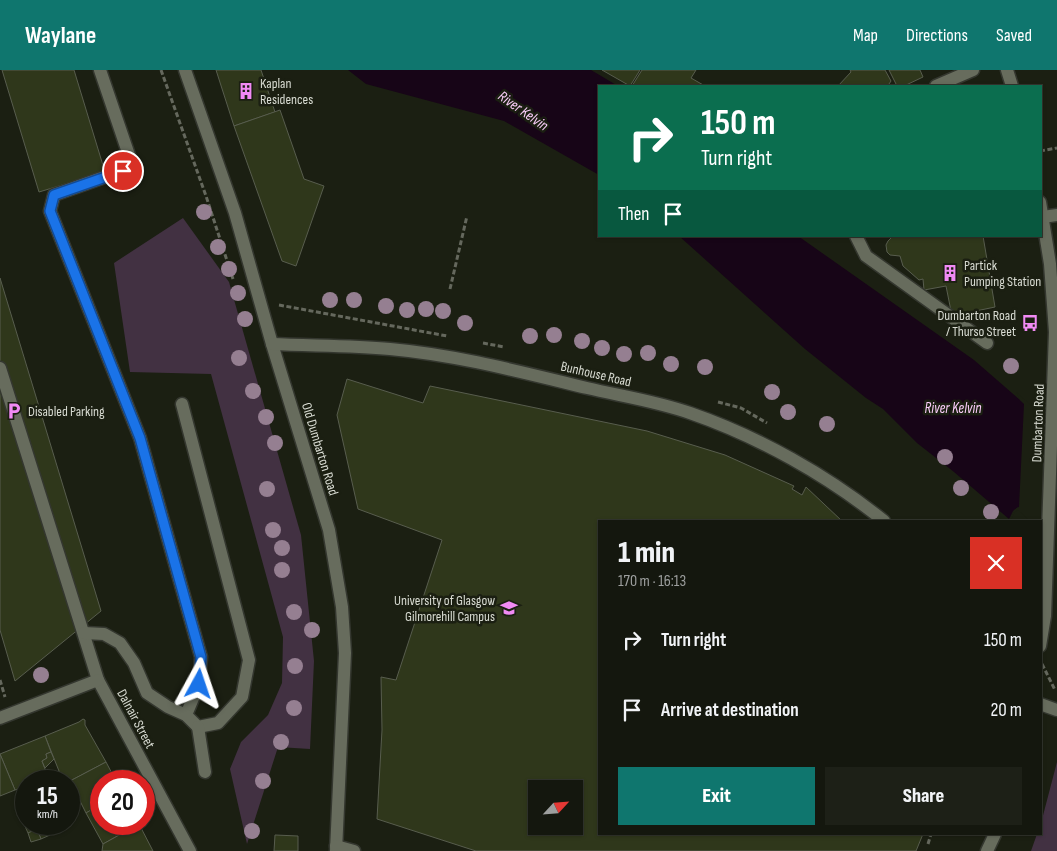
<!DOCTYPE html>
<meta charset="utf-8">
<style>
body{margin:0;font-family:"Sofia Sans Condensed",sans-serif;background:#1d2017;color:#f1f3f6;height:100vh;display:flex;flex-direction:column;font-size:19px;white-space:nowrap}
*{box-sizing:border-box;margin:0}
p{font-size:16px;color:#9d9f9e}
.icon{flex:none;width:28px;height:28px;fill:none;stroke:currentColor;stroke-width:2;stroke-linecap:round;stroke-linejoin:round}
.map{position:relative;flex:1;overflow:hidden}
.sheet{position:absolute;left:598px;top:450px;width:444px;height:315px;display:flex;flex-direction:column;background:#14170e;border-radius:0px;box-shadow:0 1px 4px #0004,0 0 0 1px #33362e}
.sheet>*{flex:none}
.hud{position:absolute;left:598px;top:15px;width:444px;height:152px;border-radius:0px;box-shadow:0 1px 4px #0004,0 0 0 1px #33362e;background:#0b6e4f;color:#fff;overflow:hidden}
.needle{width:32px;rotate:64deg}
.fabs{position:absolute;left:528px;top:710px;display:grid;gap:10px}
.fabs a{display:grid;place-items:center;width:55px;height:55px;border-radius:0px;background:#14170e;box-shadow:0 1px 4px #0004,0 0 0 1px #33362e;font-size:25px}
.speed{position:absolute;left:15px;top:700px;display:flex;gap:10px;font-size:25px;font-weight:700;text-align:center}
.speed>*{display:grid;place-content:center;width:65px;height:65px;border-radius:50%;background:#14170e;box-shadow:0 1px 4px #0004,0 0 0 1px #33362e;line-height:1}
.speed small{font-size:12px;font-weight:400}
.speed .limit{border:8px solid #d22;background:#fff;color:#111}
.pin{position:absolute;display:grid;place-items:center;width:42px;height:42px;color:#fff;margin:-21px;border:2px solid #fff;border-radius:50%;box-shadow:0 1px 5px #0007}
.me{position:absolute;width:55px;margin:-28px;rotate:5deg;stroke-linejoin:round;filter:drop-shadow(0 0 4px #0008)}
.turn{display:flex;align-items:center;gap:18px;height:105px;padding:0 20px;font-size:22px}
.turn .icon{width:65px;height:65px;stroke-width:2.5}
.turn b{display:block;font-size:35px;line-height:42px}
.then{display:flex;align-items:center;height:48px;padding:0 20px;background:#0003;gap:10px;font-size:19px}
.round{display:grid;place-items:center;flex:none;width:52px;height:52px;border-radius:0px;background:#1d2017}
.headline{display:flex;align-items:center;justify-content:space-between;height:85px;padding:0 20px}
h1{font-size:30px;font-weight:800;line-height:38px}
.button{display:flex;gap:10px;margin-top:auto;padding:10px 20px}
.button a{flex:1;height:58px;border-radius:0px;background:#0f766e;color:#fff;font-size:20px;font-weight:800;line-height:58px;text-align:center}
.button a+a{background:#1d2017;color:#f1f3f6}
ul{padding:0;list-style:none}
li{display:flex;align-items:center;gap:15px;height:70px;padding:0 20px}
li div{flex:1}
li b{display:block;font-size:19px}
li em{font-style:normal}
header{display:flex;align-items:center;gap:30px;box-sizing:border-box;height:70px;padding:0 25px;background:#0f766e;color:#fff}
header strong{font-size:24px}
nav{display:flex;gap:28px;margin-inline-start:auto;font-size:18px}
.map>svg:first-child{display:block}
</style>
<header>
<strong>Waylane</strong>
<nav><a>Map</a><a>Directions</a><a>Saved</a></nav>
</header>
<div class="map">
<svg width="1057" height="781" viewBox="0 0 1057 781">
<rect width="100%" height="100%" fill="#1b1f12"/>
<!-- green -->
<g fill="#423142">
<polygon points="183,148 229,212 301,465 314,591 310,679 278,677 247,774 230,699 241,672 268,645 282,613 283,567 211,304 130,302 114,193"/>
<polygon points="1057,692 1057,781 1031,781 1037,764 1040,764 1040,757"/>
</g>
<!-- water -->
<g fill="#170517">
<polygon points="348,0 591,0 618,16 599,16 599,105 504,51 366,14"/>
<polygon points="679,166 798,166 974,290 1057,362 1040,451 1034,451 1018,437 1013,441 1009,449 954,402 917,373 883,339 866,328 805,279"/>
</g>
<!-- pier -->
<polygon fill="#1b1f12" points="1016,322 1057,358 1057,476 1040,461 1040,451 1030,451 1018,440 1015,442 1011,450 1010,449 1014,440 1019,437 1024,334 1020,330"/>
<!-- building -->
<g fill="#2f371b" stroke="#585d4e" fill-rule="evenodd">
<polygon points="2,0 74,0 105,102 39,122"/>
<polygon points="216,0 261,0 275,42 234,56"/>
<polygon points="602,0 640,0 630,16"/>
<polygon points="642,0 696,0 691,8 705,16 632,16"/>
<polygon points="850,0 885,0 891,11 889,14 890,16 838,16 851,2"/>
<polygon points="889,0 920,0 923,7 904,16 897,16"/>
<polygon points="280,40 304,109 324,116 296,196 282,191 234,56"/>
<polygon points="983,166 995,237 952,246 946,216 924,220 923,209 919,210 903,196 900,186 890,185 887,182 886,175 888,171 892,167 896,166"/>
<polygon points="0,208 101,541 15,611 0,560"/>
<path d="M347 309 423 333 430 316 647 361 725 385 794 416 792 419 802 425 806 417 842 451H599V764H923L916 781H476L377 749 382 660 381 607 396 610 442 470 358 439 337 345ZM536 719H574V756H536Z"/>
<polygon points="83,649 85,650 85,655 106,692 70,711 61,706 45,666 79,652"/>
<polygon points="45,666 51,682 46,684 47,688 42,691 48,707 38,711 26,711 26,716 15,720 0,684"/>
<polygon points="51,682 54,689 45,698 42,691 47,688 46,684"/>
<polygon points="0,684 15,720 0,726"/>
<polygon points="106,692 116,711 101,711 101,734 86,743 70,711"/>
<polygon points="101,734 101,754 139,754 103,774 86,743"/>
<polygon points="26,753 35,754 37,759 28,763 24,754"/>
<polygon points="35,754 46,754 46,756 37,759"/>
<polygon points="139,754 153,781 102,781 103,774"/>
<polygon points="46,756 50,765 41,769 37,759"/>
<polygon points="37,759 41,769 31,772 28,763"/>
<polygon points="275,765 298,766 298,781 274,781"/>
</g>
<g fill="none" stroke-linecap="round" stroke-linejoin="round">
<!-- minor casing -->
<g stroke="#34372f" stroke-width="15">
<g id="minor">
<polyline points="100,0 133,97 54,125 50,141 140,368 201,587 199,614 186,645"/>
<polyline points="185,0 235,143 272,274 329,460 342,537 345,583 336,781"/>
<polyline points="1007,0 1012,16"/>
<polyline points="936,16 973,0"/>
<polyline points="1040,132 1050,194 1055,262 1045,546 1040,576"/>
<polyline points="1043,147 1057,145"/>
<polyline points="856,166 866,186 987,273"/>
<path d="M272 274C311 276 351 275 390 279 457 285 521 302 587 318 621 326 656 331 690 343 759 367 827 405 884 451"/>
<polyline points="0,298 98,610 190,781"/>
<polyline points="84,563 104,564 120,573 134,593 147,623 168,637 186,645 198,657 218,653 242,627 249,590 182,334"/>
<polyline points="1040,634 1057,640"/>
<polyline points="0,648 98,610"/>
<polyline points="198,657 205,702"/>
<polyline points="336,776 354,781"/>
<polyline points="987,781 995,764"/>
</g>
</g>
<!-- path -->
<g stroke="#65685d" stroke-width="3" stroke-dasharray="5 2.5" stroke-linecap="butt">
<polyline points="161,0 206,126 233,209"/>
<polyline points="1040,81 1057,78"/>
<polyline points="450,219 467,146"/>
<polyline points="279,235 447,266"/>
<polyline points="483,273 504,277"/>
<polyline points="718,332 741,338 767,353"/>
<polyline points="1042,594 1055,620"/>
<polyline points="0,610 5,627"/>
<polyline points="928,774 931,764"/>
</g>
<!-- minor -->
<use href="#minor" stroke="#676c5d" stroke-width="12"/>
</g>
<!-- trees -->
<g fill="#957f91">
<circle cx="204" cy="142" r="8"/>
<circle cx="218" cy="177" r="8"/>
<circle cx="229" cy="199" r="8"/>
<circle cx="238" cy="223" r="8"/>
<circle cx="330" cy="230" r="8"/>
<circle cx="354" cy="230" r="8"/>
<circle cx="386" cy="236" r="8"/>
<circle cx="426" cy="239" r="8"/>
<circle cx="407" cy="240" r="8"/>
<circle cx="443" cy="241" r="8"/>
<circle cx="245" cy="249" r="8"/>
<circle cx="465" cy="253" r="8"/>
<circle cx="554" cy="265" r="8"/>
<circle cx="530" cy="266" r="8"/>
<circle cx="582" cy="271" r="8"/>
<circle cx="602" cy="278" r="8"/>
<circle cx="648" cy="283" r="8"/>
<circle cx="624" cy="284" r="8"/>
<circle cx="239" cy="288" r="8"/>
<circle cx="671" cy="294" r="8"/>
<circle cx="1011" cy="296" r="8"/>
<circle cx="705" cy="297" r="8"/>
<circle cx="253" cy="321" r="8"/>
<circle cx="772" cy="322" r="8"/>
<circle cx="788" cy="342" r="8"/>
<circle cx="266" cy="347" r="8"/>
<circle cx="827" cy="354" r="8"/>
<circle cx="275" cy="373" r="8"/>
<circle cx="945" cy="387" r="8"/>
<circle cx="961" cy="418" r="8"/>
<circle cx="267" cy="419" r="8"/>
<circle cx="991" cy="442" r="8"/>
<circle cx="273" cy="460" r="8"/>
<circle cx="282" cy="478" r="8"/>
<circle cx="282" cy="500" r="8"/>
<circle cx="294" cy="542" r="8"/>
<circle cx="312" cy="560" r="8"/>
<circle cx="295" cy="596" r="8"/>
<circle cx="41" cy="605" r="8"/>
<circle cx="294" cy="638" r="8"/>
<circle cx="281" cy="672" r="8"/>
<circle cx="263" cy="711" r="8"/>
<circle cx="252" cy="761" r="8"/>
</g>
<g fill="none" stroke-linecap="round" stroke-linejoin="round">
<!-- route casing -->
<g stroke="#114b97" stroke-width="12">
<polyline id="route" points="123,101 54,125 50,141 140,368 201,587 199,614"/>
</g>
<!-- route -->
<use href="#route" stroke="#1a73e8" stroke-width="9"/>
</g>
<!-- icons -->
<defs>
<g id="building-bare" transform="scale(1.35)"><path d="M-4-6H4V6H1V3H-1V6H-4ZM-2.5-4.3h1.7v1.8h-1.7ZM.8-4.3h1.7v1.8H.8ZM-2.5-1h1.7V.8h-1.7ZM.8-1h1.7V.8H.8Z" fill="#f18af4" stroke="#1b1f12" stroke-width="2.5" paint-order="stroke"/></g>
<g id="bus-bare" transform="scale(1.35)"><path d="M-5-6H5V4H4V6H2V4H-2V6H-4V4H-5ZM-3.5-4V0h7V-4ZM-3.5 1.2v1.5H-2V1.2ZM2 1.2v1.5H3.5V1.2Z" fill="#f18af4" stroke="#1b1f12" stroke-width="2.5" paint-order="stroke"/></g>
<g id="parking-bare" transform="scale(1.35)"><path d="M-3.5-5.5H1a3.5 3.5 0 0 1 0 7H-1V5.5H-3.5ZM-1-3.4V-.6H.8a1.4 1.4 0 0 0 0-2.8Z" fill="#f18af4" stroke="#1b1f12" stroke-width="2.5" paint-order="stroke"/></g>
<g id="university-bare" transform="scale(1.35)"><path d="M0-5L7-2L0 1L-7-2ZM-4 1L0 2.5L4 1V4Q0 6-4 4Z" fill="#f18af4" stroke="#1b1f12" stroke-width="2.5" paint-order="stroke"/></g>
</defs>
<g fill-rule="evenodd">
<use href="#building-bare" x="246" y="21"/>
<use href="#building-bare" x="950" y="203"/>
<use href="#bus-bare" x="1030" y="253"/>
<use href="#parking-bare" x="14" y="341"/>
<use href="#university-bare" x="509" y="538"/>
</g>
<g text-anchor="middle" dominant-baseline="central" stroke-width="5" stroke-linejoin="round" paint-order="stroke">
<!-- poi labels -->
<g font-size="14" fill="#d9dcd3" stroke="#1b1f12" text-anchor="start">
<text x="260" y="13">Kaplan<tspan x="260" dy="16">Residences</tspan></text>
<text x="964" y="195">Partick<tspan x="964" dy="16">Pumping Station</tspan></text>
<text x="1016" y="245" text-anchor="end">Dumbarton Road<tspan x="1016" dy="16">/ Thurso Street</tspan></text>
<text x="28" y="341">Disabled Parking</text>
<text x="495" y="530" text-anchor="end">University of Glasgow<tspan x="495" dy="16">Gilmorehill Campus</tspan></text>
</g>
<!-- street labels -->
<g font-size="14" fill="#d9dcd3" stroke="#1b1f12">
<text transform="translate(596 304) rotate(13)">Bunhouse Road</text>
<text transform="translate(1038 353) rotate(-88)">Dumbarton Road</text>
<text transform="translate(320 379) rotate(73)">Old Dumbarton Road</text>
<text transform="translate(136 649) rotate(62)">Dalnair Street</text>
</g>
<!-- water labels -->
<g font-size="15" font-style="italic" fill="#fbcefa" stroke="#1b1f12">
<text transform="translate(523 41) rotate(35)">River Kelvin</text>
<text x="953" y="338">River Kelvin</text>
</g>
</g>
</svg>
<div class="fabs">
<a><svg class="needle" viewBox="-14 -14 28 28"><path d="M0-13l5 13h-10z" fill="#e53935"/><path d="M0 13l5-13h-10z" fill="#9d9f9e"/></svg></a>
</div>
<div class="speed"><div>15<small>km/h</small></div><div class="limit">20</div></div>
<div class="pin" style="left:123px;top:101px;background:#d93025"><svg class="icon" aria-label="arrive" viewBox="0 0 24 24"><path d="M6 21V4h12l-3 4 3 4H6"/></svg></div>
<svg class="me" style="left:199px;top:614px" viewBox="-20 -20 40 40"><path d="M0-17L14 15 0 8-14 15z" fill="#1a73e8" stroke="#fff" stroke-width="4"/></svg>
<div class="hud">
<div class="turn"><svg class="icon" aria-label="right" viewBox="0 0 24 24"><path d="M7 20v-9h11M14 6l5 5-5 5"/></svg><div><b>150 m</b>Turn right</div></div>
<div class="then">Then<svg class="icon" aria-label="arrive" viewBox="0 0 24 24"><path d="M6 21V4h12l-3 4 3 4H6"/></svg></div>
</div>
<section class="sheet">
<div class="headline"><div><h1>1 min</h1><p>170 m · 16:13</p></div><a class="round" style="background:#d93025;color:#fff"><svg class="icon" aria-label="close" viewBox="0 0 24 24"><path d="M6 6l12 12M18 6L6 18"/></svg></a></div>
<ul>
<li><svg class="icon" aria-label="right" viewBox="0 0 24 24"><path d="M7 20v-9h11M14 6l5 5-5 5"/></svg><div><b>Turn right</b></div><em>150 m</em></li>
<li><svg class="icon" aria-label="arrive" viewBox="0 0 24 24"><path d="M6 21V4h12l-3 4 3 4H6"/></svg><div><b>Arrive at destination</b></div><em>20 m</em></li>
</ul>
<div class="button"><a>Exit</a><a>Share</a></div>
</section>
</div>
